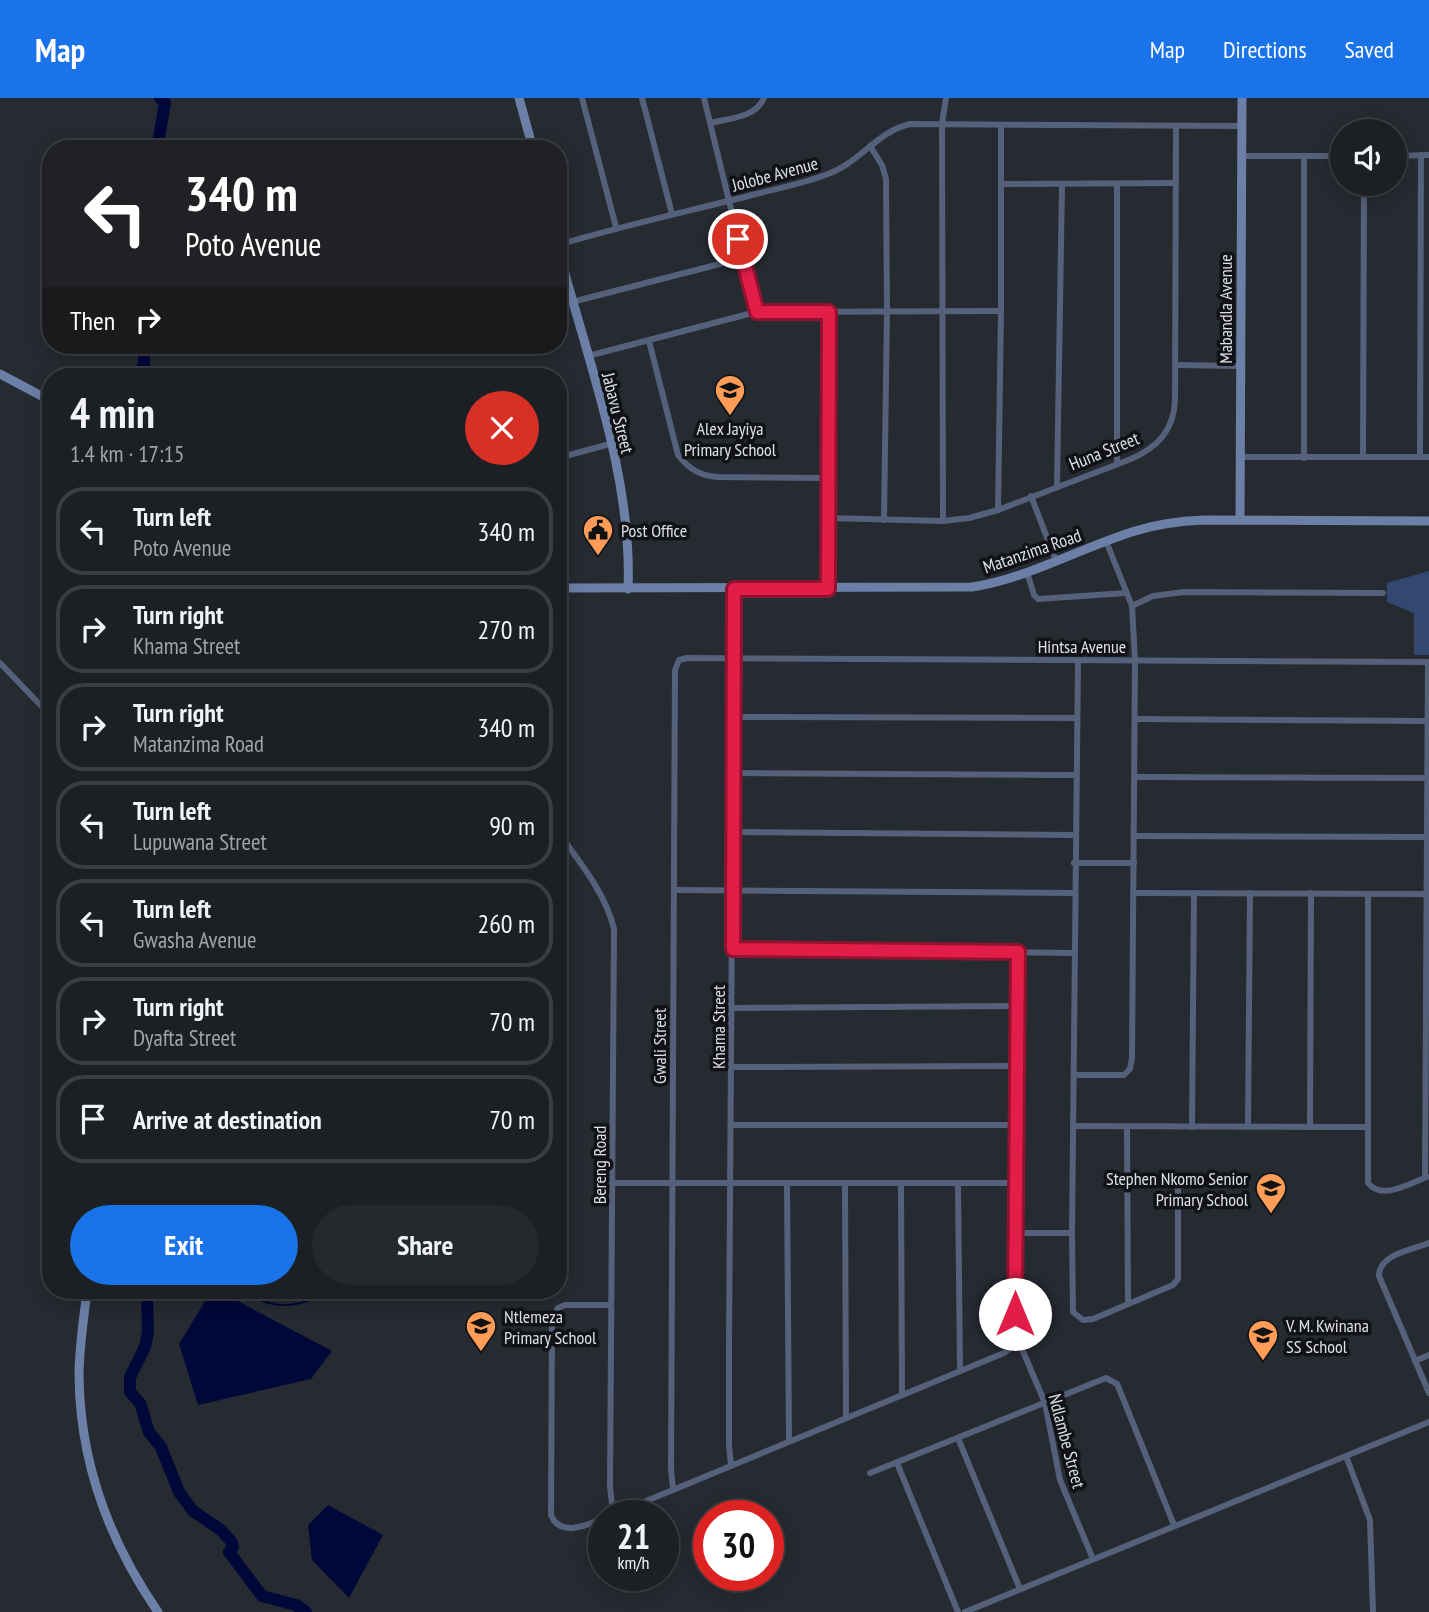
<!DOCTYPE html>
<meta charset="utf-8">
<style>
body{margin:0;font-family:"PT Sans Narrow",sans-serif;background:#25282d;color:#f1f3f6;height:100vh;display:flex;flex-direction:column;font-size:26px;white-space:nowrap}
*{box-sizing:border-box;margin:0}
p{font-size:23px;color:#a0a3a7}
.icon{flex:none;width:38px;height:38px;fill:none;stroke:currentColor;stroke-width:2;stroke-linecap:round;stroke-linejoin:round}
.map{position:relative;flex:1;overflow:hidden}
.details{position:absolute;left:42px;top:270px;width:525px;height:931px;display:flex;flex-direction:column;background:#1c2025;border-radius:28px;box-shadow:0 4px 18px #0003,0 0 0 2px #3a3e42}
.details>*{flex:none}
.guide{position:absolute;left:42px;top:42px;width:525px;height:214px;border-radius:28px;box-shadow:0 4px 18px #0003,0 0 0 2px #3a3e42;background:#202124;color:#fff;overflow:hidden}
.controls{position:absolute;left:1330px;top:21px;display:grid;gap:14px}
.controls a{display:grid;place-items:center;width:77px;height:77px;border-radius:50%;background:#1c2025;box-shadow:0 4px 18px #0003,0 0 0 2px #3a3e42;font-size:35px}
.speed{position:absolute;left:588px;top:1402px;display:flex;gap:14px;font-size:35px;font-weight:700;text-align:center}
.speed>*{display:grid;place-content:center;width:91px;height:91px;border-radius:50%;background:#1c2025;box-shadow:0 4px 18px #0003,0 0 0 2px #3a3e42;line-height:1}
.speed small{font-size:18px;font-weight:400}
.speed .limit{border:10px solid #d22;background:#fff;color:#111}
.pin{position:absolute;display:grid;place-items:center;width:60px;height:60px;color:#fff;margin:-30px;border:4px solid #fff;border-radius:50%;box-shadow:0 2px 7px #0007}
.me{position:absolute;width:77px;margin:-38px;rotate:0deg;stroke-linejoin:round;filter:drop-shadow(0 0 5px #0008)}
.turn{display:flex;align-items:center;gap:24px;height:147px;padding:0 28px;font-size:32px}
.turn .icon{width:91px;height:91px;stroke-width:2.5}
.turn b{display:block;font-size:49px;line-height:60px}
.then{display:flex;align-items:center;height:66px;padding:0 28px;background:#0003;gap:14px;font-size:26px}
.round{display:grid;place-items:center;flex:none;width:74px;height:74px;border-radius:37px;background:#25282d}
.headline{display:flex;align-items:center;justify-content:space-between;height:119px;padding:0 28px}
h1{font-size:42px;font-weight:600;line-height:52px}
.cta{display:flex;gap:14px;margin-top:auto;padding:14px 28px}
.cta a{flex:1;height:80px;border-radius:42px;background:#1a73e8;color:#fff;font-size:28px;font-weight:600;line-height:80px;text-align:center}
.cta a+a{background:#25282d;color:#f1f3f6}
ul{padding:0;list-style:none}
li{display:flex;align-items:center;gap:21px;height:88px;margin:0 14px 10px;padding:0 14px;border:4px solid #3a3e42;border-radius:28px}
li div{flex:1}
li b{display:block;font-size:26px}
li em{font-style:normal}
header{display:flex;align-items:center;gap:42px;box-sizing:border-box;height:98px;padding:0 35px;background:#1a73e8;color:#fff}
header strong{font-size:33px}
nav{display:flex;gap:38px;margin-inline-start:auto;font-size:24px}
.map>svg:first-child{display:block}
</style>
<header>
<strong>Map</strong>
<nav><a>Map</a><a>Directions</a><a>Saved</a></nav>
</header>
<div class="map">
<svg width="1429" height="1514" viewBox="0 0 1429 1514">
<rect width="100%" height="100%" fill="#262a31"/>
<!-- green -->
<polygon fill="#334871" points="1429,473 1429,557 1414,557 1414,515 1387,504 1387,485"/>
<!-- water -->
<g fill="#000839">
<polygon points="212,1192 217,1192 332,1253 311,1281 198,1307 179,1246"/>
<polygon points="328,1407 383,1437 349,1500 312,1462 308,1427"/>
</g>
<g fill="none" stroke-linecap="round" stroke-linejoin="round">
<!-- stream -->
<path stroke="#000839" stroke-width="2" d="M244 1192C263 1207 284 1211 307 1203L311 1192"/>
<!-- river -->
<g stroke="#000839" stroke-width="12">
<polyline points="157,51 165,5 160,0"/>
<polyline points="137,278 144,267 144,247"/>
<polyline points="147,1192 148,1234 145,1249 130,1279 130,1294 140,1305 149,1334 161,1349 179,1394 193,1413 221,1432 231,1443 233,1449 229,1454 262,1498 296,1507 306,1514"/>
</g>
<!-- street -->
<g stroke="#55617a" stroke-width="6">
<polyline points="582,0 616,129"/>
<polyline points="642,0 672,116"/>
<polyline points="704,0 756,214"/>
<path d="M711 25C730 20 755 20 764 0"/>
<polyline points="870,48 882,67 886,81 887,213 884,422"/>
<polyline points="1242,58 1342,58"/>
<polyline points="1395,58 1429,57"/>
<polyline points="1002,86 1176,85"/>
<path d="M558 147C624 127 690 113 756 96 780 90 805 85 828 76 859 65 878 33 910 26L1242 28"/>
<polyline points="572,204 743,160"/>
<path d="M649 243 678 357C689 371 700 378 718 379L829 380"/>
<polyline points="588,258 756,214 1001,213"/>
<polyline points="1176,267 1241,268"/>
<polyline points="338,278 350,274 362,278"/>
<polyline points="1240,359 1429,359"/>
<polyline points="1363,359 1364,86"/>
<polyline points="1420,359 1421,57"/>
<polyline points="558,360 610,346"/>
<polyline points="1304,360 1304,58"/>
<polyline points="1117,366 1117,86"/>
<polyline points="1057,387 1062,86"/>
<polyline points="1031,398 1056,463"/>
<polyline points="998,412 1001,213 1001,27"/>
<path d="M829 420 943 423 969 420 998 412 1131 361C1158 349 1174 332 1175 302L1176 28"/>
<polyline points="943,423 942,26 946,0"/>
<polyline points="1027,474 1034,497 1038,501 1126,495"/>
<polyline points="828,491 829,214"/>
<polyline points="1132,508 1153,498 1184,494 1383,495"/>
<polyline points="1078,563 1072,1135 1073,1214 1083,1222 1093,1221 1173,1187 1178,1181 1178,1089 1170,1082 1127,1081"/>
<polyline points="0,565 51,618"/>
<polyline points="735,619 1077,620"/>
<polyline points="1135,621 1427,623"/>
<polyline points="733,675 1076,677"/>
<polyline points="1135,679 1426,680"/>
<path d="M558 734C579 763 606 796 614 831L610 1389 612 1406 616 1415"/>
<polyline points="733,734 1074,737"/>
<polyline points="1134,738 1427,739"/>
<polyline points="1074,765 1134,765"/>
<polyline points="675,792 1074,795"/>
<polyline points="1134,795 1425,796"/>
<path d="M1368 797V1085C1382 1103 1410 1085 1427 1079"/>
<polyline points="733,851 1073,855"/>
<polyline points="1018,854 1016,908 1017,1227 1019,1244 1045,1305 1060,1382 1093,1461"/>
<polyline points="731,910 1016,908"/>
<polyline points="731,969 1016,968"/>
<polyline points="1074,977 1124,977 1130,971 1132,960 1135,562 1132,508 1106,443"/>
<polyline points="731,1027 1016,1027"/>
<polyline points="1073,1028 1367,1029"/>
<polyline points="1192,1029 1194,795"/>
<polyline points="1248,1029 1250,795"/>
<polyline points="1310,1029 1311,795"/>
<polyline points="1127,1030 1128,1206"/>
<polyline points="1425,1079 1428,564"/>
<polyline points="614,1085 1016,1085"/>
<polyline points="787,1086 789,1343"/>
<polyline points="845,1086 846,1320"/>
<polyline points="901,1086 902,1296"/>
<polyline points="958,1086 960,1272"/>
<polyline points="1016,1135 1072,1135"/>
<path d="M1429 1145C1412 1152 1379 1156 1379 1178L1429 1295"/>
<polyline points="1415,1263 1429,1257"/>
<polyline points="958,1340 1020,1491"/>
<polyline points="1346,1358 1370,1422 1373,1514"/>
<polyline points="897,1365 958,1514"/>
<polyline points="731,1368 729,1347 729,1246 733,675 735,619 734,491"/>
<polyline points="870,1375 1106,1280 1117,1286 1120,1293 1174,1427"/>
<polyline points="673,1391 671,1371 675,572 679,562 687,560 1429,564"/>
<polyline points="610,1418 1004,1255 1019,1244"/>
<path d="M604 1420C588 1427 560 1440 551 1417L552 1223 558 1210 565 1207H611"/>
<polyline points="965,1514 1429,1324"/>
</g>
<!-- secondary -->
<g stroke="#6c80a7" stroke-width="9">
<polyline points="519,0 533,51"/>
<path d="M558 150C586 258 633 378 628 491"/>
<polyline points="0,276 51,303"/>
<polyline points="1240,422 1242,0"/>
<path d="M558 490 972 489C1029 480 1080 450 1135 433 1157 426 1181 423 1204 422L1429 423"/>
<path d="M87 1192C84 1220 79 1249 79 1278 80 1365 109 1443 158 1514"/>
</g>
</g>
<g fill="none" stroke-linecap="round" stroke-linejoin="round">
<!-- route casing -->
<g stroke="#92132f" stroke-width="18">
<polyline id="route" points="738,141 757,214 829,214 828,491 734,491 733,851 1018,854 1015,1216"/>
</g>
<!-- route -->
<use href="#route" stroke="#e11d48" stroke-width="12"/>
</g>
<!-- icons -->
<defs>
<g id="school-pin" transform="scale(1.575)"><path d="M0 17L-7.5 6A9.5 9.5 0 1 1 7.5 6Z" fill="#fe9c58" stroke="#101216"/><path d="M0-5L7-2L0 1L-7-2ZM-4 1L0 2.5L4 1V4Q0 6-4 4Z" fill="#111"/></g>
<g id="civic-pin" transform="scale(1.575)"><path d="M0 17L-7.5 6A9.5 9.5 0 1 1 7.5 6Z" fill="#fe9c58" stroke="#101216"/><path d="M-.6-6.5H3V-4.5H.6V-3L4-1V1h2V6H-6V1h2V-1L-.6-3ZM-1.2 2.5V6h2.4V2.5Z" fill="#111"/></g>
</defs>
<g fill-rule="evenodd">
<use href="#school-pin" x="730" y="292"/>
<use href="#civic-pin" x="598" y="432"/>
<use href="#school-pin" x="1271" y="1090"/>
<use href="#school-pin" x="481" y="1228"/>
<use href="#school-pin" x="1263" y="1237"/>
</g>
<g text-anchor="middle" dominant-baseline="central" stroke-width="7" stroke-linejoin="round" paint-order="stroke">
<!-- street labels -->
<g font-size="18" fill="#dde0e5" stroke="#101216">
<text transform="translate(775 76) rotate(-15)">Jolobe Avenue</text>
<text transform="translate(1225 211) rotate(-90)">Mabandla Avenue</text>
<text transform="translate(618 315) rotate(76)">Jabavu Street</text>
<text transform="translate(1104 353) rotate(-22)">Huna Street</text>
<text transform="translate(1032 453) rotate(-19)">Matanzima Road</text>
<text x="1082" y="548">Hintsa Avenue</text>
<text transform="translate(718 929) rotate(-90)">Khama Street</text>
<text transform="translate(659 948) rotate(-90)">Gwali Street</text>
<text transform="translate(599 1067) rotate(-90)">Bereng Road</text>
<text transform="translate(1067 1343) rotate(75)">Ndlambe Street</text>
</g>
<!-- poi labels -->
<g font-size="18" fill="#dde0e5" stroke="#101216" text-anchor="start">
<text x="730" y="330" text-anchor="middle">Alex Jayiya<tspan x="730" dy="21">Primary School</tspan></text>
<text x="621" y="432">Post Office</text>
<text x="1248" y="1080" text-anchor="end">Stephen Nkomo Senior<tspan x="1248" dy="21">Primary School</tspan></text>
<text x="504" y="1218">Ntlemeza<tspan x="504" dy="21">Primary School</tspan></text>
<text x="1286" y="1227">V. M. Kwinana<tspan x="1286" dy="21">SS School</tspan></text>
</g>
</g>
</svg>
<div class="controls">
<a><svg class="icon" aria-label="sound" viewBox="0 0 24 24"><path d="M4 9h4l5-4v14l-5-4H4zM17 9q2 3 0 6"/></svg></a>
</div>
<div class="speed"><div>21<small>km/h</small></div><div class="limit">30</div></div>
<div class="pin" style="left:738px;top:141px;background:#d93025"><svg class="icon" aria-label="arrive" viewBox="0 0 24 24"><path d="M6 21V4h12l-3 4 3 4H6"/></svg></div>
<svg class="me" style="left:1015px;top:1216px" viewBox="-20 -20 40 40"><circle r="19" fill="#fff"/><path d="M0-13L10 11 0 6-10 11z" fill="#e11d48"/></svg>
<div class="guide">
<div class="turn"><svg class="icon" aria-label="left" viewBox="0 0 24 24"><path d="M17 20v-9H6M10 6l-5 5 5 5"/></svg><div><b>340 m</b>Poto Avenue</div></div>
<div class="then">Then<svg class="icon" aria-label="right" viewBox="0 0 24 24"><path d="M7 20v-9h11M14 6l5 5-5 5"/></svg></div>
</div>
<section class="details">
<div class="headline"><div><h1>4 min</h1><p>1.4 km · 17:15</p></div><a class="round" style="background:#d93025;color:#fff"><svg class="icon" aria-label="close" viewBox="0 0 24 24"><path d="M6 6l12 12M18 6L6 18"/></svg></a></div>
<ul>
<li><svg class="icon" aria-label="left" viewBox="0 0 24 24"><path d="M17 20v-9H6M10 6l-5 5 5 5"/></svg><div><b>Turn left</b><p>Poto Avenue</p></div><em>340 m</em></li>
<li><svg class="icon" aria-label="right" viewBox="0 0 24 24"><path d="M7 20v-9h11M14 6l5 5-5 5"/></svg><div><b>Turn right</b><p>Khama Street</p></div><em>270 m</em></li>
<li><svg class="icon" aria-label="right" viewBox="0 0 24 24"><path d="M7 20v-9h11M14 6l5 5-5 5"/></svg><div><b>Turn right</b><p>Matanzima Road</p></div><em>340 m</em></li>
<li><svg class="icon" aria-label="left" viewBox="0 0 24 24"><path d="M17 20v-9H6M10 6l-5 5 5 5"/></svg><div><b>Turn left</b><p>Lupuwana Street</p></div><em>90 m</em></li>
<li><svg class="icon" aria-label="left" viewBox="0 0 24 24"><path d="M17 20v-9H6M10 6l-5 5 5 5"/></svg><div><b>Turn left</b><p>Gwasha Avenue</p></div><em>260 m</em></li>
<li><svg class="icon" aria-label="right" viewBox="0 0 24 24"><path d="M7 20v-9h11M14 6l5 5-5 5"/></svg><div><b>Turn right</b><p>Dyafta Street</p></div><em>70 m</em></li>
<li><svg class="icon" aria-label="arrive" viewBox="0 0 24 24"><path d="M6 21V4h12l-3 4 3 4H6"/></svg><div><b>Arrive at destination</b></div><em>70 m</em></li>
</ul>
<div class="cta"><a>Exit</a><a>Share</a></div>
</section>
</div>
